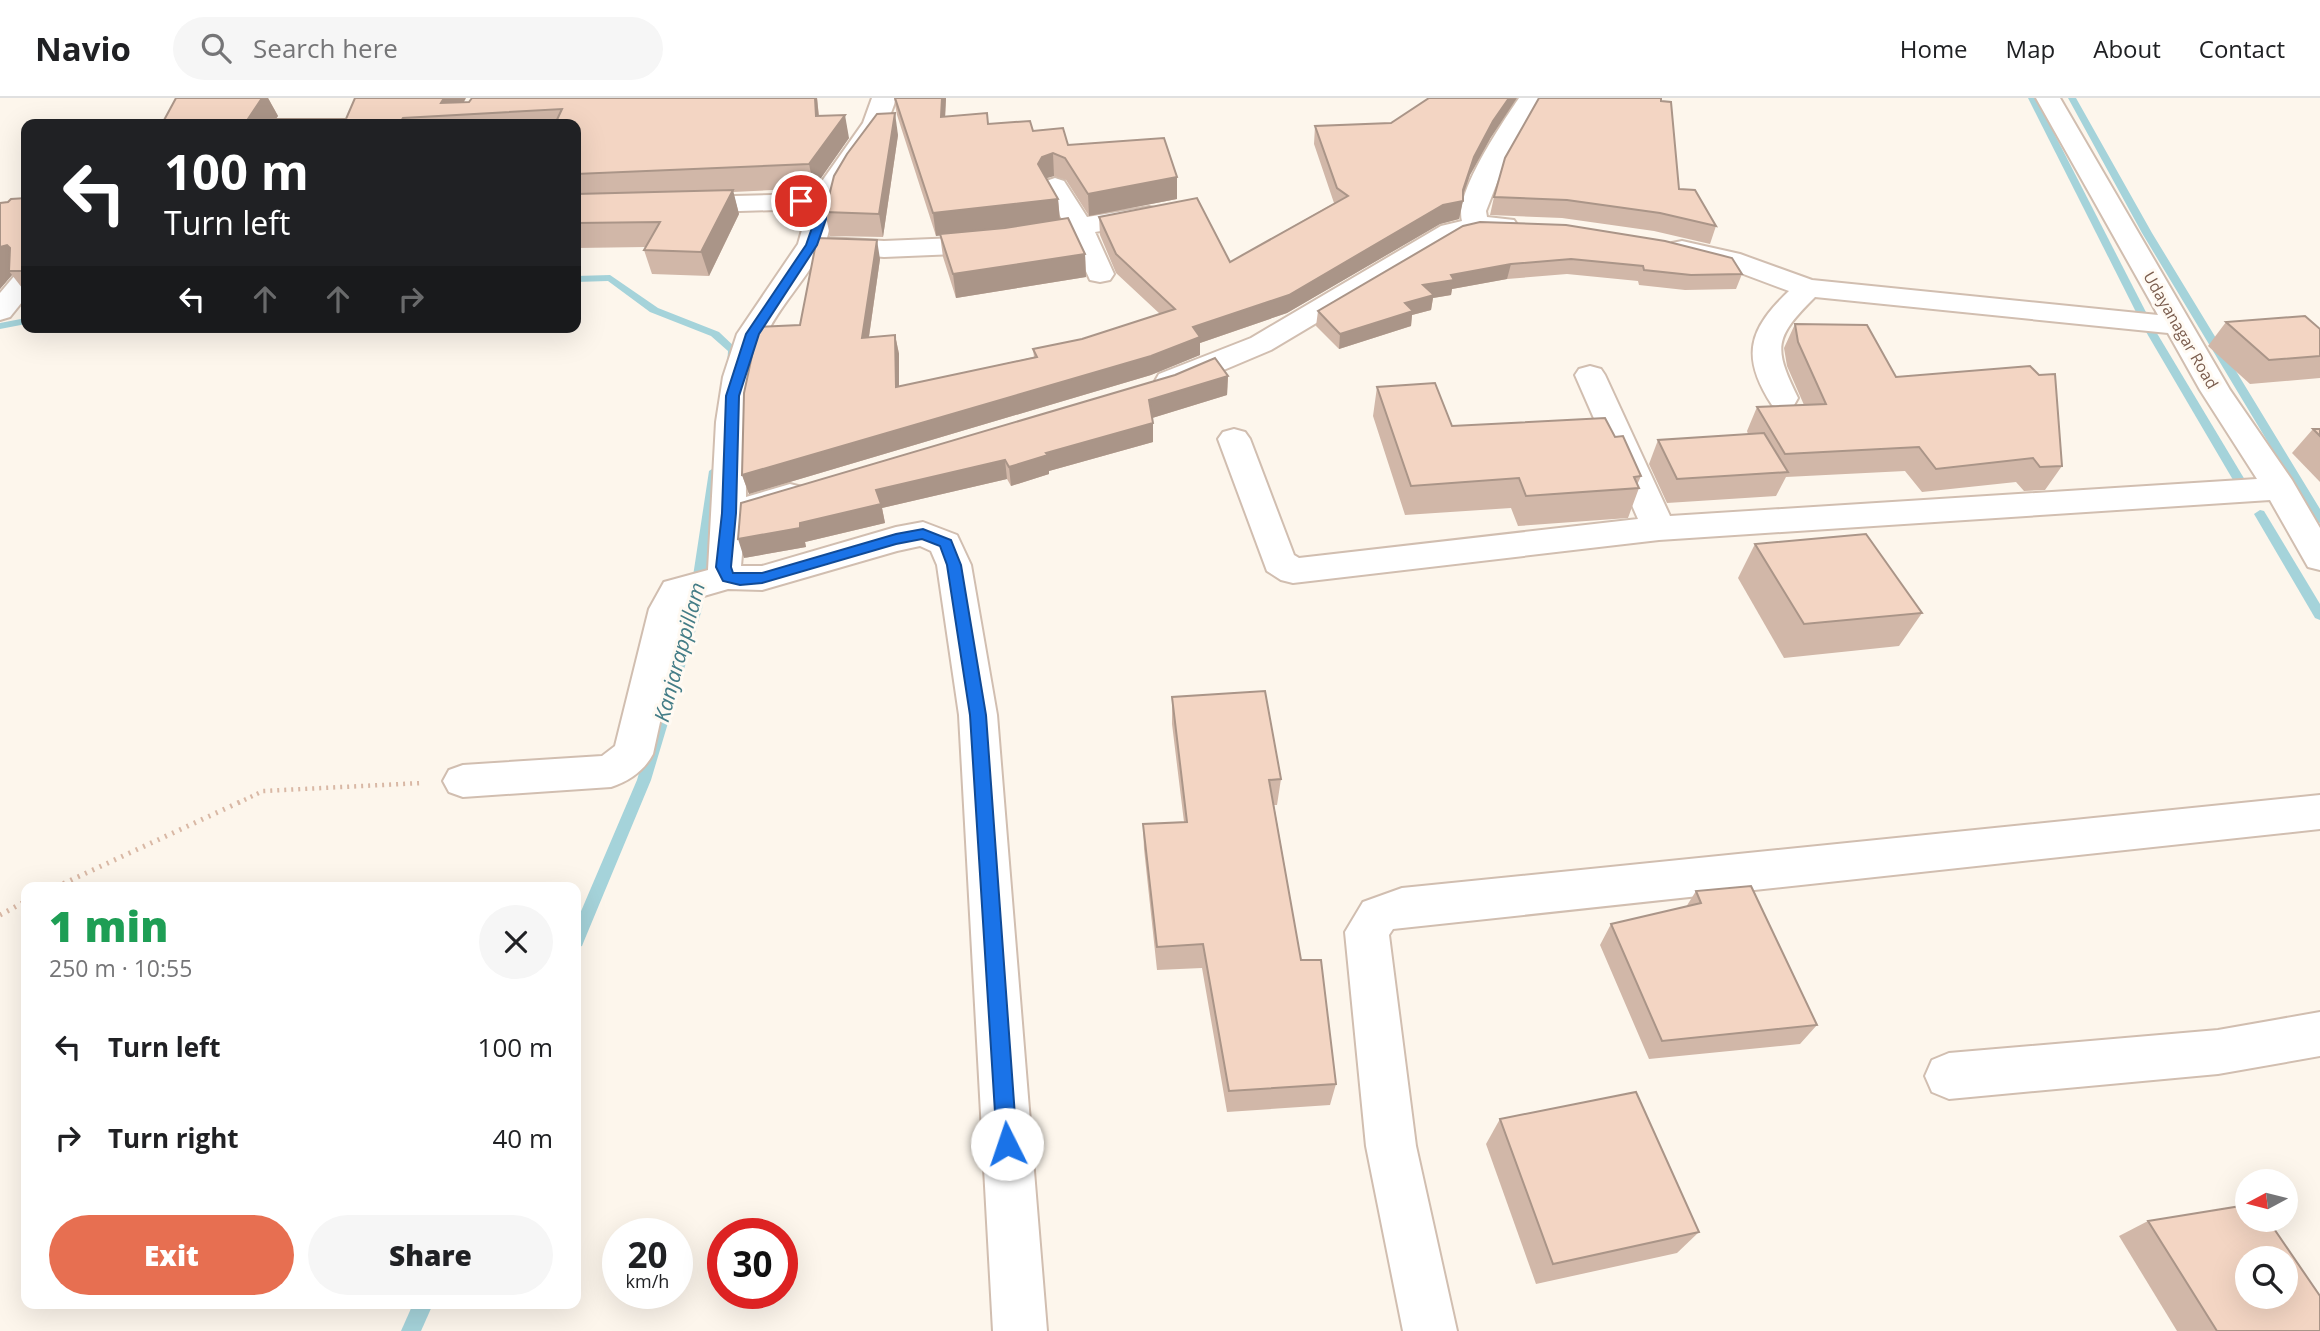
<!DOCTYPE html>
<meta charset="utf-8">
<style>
body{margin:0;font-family:"Open Sans",sans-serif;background:#f6f6f6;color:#202124;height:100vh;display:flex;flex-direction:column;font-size:26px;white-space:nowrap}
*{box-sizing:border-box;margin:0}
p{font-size:23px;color:#757577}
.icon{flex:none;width:38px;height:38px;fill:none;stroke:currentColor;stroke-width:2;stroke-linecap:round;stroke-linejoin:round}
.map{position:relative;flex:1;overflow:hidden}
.sheet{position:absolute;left:21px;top:784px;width:560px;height:427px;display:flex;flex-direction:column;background:#fff;border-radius:14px;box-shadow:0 7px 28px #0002}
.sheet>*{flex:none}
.banner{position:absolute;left:21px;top:21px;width:560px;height:214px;border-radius:14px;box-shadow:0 7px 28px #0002;background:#202124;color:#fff;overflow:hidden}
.needle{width:46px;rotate:263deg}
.fabs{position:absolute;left:2235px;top:1071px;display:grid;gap:14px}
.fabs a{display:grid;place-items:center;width:63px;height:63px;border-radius:50%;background:#fff;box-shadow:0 7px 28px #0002;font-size:35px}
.speed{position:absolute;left:602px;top:1120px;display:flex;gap:14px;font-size:35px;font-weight:700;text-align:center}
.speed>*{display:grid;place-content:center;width:91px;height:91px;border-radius:50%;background:#fff;box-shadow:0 7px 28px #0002;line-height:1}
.speed small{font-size:18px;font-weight:400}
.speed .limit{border:10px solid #d22;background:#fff;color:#111}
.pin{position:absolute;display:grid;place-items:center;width:60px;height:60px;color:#fff;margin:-30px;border:4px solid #fff;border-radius:50%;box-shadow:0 2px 7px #0007}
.me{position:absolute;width:77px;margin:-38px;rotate:356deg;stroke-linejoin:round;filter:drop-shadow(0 0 5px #0008)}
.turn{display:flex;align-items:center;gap:24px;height:147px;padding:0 28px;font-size:32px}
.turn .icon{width:91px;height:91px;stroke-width:2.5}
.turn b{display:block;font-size:49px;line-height:60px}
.lanes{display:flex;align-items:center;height:66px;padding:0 28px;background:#0003;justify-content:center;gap:35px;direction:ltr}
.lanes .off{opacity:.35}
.round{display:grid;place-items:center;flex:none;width:74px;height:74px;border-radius:37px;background:#f6f6f6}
.head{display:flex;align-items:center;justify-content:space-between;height:119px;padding:0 28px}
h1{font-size:42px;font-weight:800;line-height:52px;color:#1e9e55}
.primary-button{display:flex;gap:14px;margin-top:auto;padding:14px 28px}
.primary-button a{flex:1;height:80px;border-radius:42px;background:#e76f51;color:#fff;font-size:28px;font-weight:800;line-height:80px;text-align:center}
.primary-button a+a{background:#f6f6f6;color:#202124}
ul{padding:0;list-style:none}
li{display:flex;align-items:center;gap:21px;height:91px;padding:0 28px}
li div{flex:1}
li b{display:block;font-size:26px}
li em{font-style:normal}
header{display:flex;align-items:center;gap:42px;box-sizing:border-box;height:98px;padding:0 35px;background:#fff;border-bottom:2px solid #e0e0e0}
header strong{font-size:33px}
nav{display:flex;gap:38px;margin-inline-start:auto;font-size:24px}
.search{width:490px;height:63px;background:#f6f6f6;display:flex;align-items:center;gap:18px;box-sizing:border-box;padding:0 24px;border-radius:38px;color:#757577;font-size:26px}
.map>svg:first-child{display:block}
</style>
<header>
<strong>Navio</strong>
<div class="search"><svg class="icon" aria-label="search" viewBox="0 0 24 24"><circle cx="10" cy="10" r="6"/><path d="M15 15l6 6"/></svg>Search here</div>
<nav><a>Home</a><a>Map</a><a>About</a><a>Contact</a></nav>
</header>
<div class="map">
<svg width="2320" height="1233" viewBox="0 0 2320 1233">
<rect width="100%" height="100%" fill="#fdf6ec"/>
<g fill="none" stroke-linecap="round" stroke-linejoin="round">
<!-- stream -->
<g fill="#a5d3da" fill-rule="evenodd">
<polygon points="2028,0 2036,0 2149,220 2148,222 2144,223 2139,220"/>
<polygon points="2068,0 2076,0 2152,135 2320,411 2320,425 2316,424 2142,135"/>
<polygon points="610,177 658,210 719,234 738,252 735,269 727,269 728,253 711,238 650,214 608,183 576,184 576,178"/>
<polygon points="26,220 26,226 0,231 0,225"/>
<polygon points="2147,224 2152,227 2248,387 2246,390 2242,391 2236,387 2142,227"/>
<polygon points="715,369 721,373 702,511 651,682 584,843 582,848 576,850 576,825 637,682 688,511 709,373"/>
<polygon points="2260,412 2264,413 2320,506 2320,522 2315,520 2254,416"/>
<polygon points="413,1206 433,1206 421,1233 401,1233"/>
</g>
<!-- minor casing -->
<g stroke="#d1beb0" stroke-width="4">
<g id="minor">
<path d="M872 0H896C887 36 860 57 842 88 833 104 832 123 827 140L884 143 956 140 1063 123 1042 88 1046 83 1055 80 1064 83 1087 119 1149 109 1158 111 1162 117 1158 123 1095 134 1114 176 1110 182 1100 184 1090 182 1070 138 956 156 884 159 820 154C805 183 781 206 767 235 743 286 746 344 746 399L790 386 802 389 807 397 802 405 745 422 741 468H762L896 429 923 424 957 437 971 467 997 617 1047 1233H993L959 617 937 467 931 453 920 448 897 453 762 492 728 491 690 502 685 511 653 656C644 673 629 683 611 689L463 699 449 694 443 683 449 672 463 667 602 658 615 648 649 511 664 484 708 472 716 324 723 279 737 236 798 146 808 111 576 118V102L813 96 863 25Z"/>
<path d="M1519 0H1543L1502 72 1486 113 1487 119 1514 122 1518 128 1514 134 1477 135 1459 140 1271 252 1181 290 1170 292 1159 290 1155 283 1159 276 1251 240 1441 128 1462 123C1454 95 1503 24 1519 0Z"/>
<path d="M2036 0H2060L2230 292 2292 382 2320 430V472L2308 469 2270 402 1659 442 1293 485 1281 482 1267 473 1218 341 1223 334 1234 331 1245 334 1250 341 1294 457 1299 460 1638 421 1575 277 1579 271 1590 268 1601 271 1605 277 1670 418 2257 381 2200 292 2168 235 1815 199C1774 240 1773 249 1798 300L1794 307 1783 310 1772 307C1740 258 1749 231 1789 193L1722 168 1672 157 1668 151 1672 145 1682 143 1740 156 1812 182 2158 217Z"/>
<polygon points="26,174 26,199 10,219 0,222 0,195 16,176"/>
<polygon points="2320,697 2320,731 1393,831 1389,837 1416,1048 1457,1233 1403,1233 1366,1048 1345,834 1363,804 1402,790"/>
<polygon points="2320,914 2320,958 2218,976 1949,1001 1932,994 1925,978 1932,962 1949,955 2218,932"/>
</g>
</g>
<!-- path-far1 -->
<polyline stroke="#d9b8a5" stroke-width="4.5" stroke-dasharray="2 5" stroke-linecap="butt" points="238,705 263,693 422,685"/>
<!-- path -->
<g stroke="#d9b8a5" stroke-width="5" stroke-dasharray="2 6" stroke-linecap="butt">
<polyline points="56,789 242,703"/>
<polyline points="0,817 26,803"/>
</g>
<!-- minor -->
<use href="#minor" fill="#fff" fill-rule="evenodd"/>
</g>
<!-- wall -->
<g fill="#d1b7a8">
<polygon points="176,0 268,0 278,18 276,21 346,21 469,4 472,0 817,0 819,18 849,40 814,90 733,94 739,116 709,178 652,176 644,152 646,149 576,150 576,26 144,26 163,24"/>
<polygon points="894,0 946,0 945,18 1033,33 1068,47 1177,79 1177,101 1089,118 1066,82 1054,78 1046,80 1058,101 1060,121 1085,156 1086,179 956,200 943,159 940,137 936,138 897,17"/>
<polygon points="1315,28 1490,41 1470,77 1463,99 1459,121 1440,126 1287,215 1200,245 1200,257 1151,277 749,396 742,377 800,227 880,161 869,239 895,237 899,256 899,289 1034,259 1033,251 1082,241 1160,216 1116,175 1100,137 1099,119 1230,164 1334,105 1314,46"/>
<polygon points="898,37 883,139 830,138 825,114"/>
<polygon points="1679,91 1716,128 1710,146 1654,133 1562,120 1490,117 1494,99"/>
<polygon points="26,100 26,195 12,177 0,191 0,105 8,104"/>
<polygon points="1463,128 1742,176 1736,191 1685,192 1639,187 1638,183 1567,176 1507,181 1452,191 1451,197 1433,200 1431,212 1412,217 1411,228 1339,251 1316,228 1318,213"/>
<polygon points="2226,224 2320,231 2320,280 2250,286 2208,248"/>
<polygon points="1795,226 1896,279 2062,368 2045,392 2024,393 2016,384 1922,394 1905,373 1786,379 1776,398 1667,405 1649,366 1658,342 1748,336 1747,333 1757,309 1804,307 1787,268 1784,250"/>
<polygon points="1228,278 1227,297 1152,320 1153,344 1049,373 1049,376 1011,388 1007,381 882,410 885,425 805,444 806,449 744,460"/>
<polygon points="1377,289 1452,328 1615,339 1641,378 1637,387 1639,390 1628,420 1518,428 1511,410 1405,417 1373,318"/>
<polygon points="2313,331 2320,331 2320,384 2292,355"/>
<polygon points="1755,446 1922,515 1899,548 1784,560 1738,480"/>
<polygon points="1172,599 1281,681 1277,707 1274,707 1301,862 1336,986 1330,1007 1227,1014 1202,870 1157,872 1144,751 1143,726 1184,724 1172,626"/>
<polygon points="1696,793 1817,927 1800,946 1649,961 1600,847 1611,826 1686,809"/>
<polygon points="1500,1021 1699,1134 1677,1155 1536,1186 1486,1046"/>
<polygon points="2148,1123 2320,1233 2177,1233 2119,1138"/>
</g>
<!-- shaded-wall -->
<g fill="#aa9588">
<polygon points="262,0 268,0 278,18 272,26 248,21"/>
<polygon points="444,0 466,0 457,17 441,5"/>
<polygon points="815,0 817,0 821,42 816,18"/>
<polygon points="942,0 946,0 944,41 941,19"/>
<polygon points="1509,0 1517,0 1490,41 1470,77 1461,103 1463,103 1459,121 1440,126 1287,215 1200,245 1200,257 1151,277 749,396 742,377 1193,229 1463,92 1474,59 1493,23"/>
<polygon points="895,15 898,37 883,139 879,116"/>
<polygon points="845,17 849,40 814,90 809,66"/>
<polygon points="403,20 406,26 399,26"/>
<polygon points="1053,55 1054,78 1044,81 1038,66 1042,59"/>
<polygon points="1177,79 1177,101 1089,118 1088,96"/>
<polygon points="733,92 739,116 709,178 701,154"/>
<polygon points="1058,101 1060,123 936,138 933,115"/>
<polygon points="877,142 880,161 866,259 862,240"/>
<polygon points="7,147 25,171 9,173 12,177 0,191 0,149"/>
<polygon points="1085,156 1086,179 956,200 953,176"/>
<polygon points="1511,166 1507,181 1452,191 1451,197 1433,200 1431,212 1412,217 1411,228 1339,251 1340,236 1405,205 1423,187 1451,177"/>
<polygon points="895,237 899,256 899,308 896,289"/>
<polygon points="1228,278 1227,297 1149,321 1149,302"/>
<polygon points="1153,325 1153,344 1049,373 1049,376 1011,388 1009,369 1046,355"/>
<polygon points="1005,362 1007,381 882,410 885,425 805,444 806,449 744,460 738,441 800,425 876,392"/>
</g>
<!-- building -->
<g fill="#f3d5c3" stroke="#aa9588" stroke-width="2" fill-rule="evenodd">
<polygon points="176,0 262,0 248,21 346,21 355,0 444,0 441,5 469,4 472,0 815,0 816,18 845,17 809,66 576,76 576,26 555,26 562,11 403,20 399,26 144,26 163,24"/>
<polygon points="895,0 942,0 941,19 987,15 988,26 1030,23 1033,33 1063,30 1068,47 1164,40 1177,79 1088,96 1065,60 1053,55 1042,59 1038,66 1058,101 933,115"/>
<polygon points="1429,0 1509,0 1493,23 1474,59 1463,92 1463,103 1443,107 1289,197 1193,229 1200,239 1151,258 742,377 744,295 757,234 759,229 800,227 817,140 877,142 862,240 895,237 896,289 1037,259 1033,251 1082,241 1175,211 1116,156 1099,119 1197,100 1230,164 1348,98 1337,90 1315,28 1391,25"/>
<polygon points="1539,0 1661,0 1661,3 1671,4 1679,91 1695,92 1716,128 1660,115 1567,102 1494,99 1505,60"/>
<polygon points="895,15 879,116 825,114 834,78 847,56 877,16"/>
<polygon points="733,92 701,154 644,152 660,124 576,125 576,96"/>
<polygon points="26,100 26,173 9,173 10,150 7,147 0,149 0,105 8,104 11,101"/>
<polygon points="1068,120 1085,156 953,176 940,136 1005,130"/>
<polygon points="1480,124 1566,127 1665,143 1732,160 1742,176 1691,177 1644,172 1643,168 1571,161 1511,166 1451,177 1454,182 1423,187 1434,197 1405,205 1413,213 1340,236 1318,213 1463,128"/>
<polygon points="2305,218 2320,231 2320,258 2269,262 2226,224"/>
<polygon points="1795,226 1867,227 1896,279 2030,268 2039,277 2055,276 2062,368 2040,369 2033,360 1936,371 1919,349 1785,356 1757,309 1826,306 1798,244"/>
<polygon points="1215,260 1228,278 1149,302 1153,325 1046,355 1048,357 1009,369 1005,362 876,392 881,406 800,425 800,430 738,441 741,405 1175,277"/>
<polygon points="1435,285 1452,328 1605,320 1615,339 1623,338 1641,378 1634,379 1639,390 1526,398 1519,380 1411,388 1377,289"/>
<polygon points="2313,331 2320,331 2320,338"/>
<polygon points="1764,335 1788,374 1677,381 1658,342"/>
<polygon points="1866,436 1922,515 1804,526 1755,446"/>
<polygon points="1265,593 1281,681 1269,682 1301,862 1321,862 1336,986 1229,993 1203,846 1157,849 1143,726 1187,724 1172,599"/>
<polygon points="1751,788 1817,927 1662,943 1611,826 1701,805 1696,793"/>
<polygon points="1636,994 1699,1134 1553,1166 1500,1021"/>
<path d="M2247 1107V1122H2268L2320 1198V1233H2217L2148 1123ZM2247 1160H2286V1199H2247Z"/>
</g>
<!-- route -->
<polygon fill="#1a73e8" stroke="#114b97" stroke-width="2" points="797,100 825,101 826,121 817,147 759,236 739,298 736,415 731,469 733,475 762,475 896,436 923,431 951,442 961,467 986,617 1017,1046 1014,1053 1007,1056 1000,1053 997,1046 970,617 947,467 940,448 922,441 896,446 762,485 740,487 723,483 716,469 722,415 726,298 746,236 806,147 815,121 816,106 797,105"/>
<g text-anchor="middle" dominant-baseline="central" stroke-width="6" stroke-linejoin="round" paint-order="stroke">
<!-- far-street labels -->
<g font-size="16" fill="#7a5c4d" stroke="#fffaf3">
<text transform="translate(2181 232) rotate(60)">Udayanagar Road</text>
</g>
<!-- water labels -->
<g font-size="21" font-style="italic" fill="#437c86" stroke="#fffaf3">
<text transform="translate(679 554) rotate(-75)">Kanjarappillam</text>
</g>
</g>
</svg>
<div class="fabs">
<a><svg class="needle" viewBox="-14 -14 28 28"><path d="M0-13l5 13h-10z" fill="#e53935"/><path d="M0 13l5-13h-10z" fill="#757577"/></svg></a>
<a><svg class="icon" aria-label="search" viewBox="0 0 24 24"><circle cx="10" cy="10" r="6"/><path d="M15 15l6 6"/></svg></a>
</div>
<div class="speed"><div>20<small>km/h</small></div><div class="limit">30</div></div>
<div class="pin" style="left:801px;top:103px;background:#d93025"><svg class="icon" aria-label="arrive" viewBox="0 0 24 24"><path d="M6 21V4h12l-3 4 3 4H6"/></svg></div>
<svg class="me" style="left:1007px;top:1046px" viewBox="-20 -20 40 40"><circle r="19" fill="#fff"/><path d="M0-13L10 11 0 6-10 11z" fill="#1a73e8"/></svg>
<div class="banner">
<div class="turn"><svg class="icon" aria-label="left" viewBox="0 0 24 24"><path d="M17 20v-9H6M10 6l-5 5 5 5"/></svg><div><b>100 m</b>Turn left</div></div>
<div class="lanes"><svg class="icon" aria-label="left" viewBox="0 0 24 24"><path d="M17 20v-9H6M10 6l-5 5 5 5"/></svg><svg class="icon off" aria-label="ahead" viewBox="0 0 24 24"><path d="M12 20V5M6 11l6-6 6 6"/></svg><svg class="icon off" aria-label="ahead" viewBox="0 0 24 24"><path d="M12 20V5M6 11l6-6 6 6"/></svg><svg class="icon off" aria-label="right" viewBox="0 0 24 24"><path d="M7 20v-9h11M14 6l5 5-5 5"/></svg></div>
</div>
<section class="sheet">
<div class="head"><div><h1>1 min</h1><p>250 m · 10:55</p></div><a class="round"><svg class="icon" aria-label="close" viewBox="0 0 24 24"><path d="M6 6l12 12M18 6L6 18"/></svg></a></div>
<ul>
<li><svg class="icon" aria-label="left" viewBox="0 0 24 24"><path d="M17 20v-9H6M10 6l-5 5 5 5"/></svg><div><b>Turn left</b></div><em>100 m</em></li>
<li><svg class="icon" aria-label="right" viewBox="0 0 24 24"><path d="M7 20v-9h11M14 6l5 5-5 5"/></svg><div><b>Turn right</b></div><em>40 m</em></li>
</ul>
<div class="primary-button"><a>Exit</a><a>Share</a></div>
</section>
</div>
